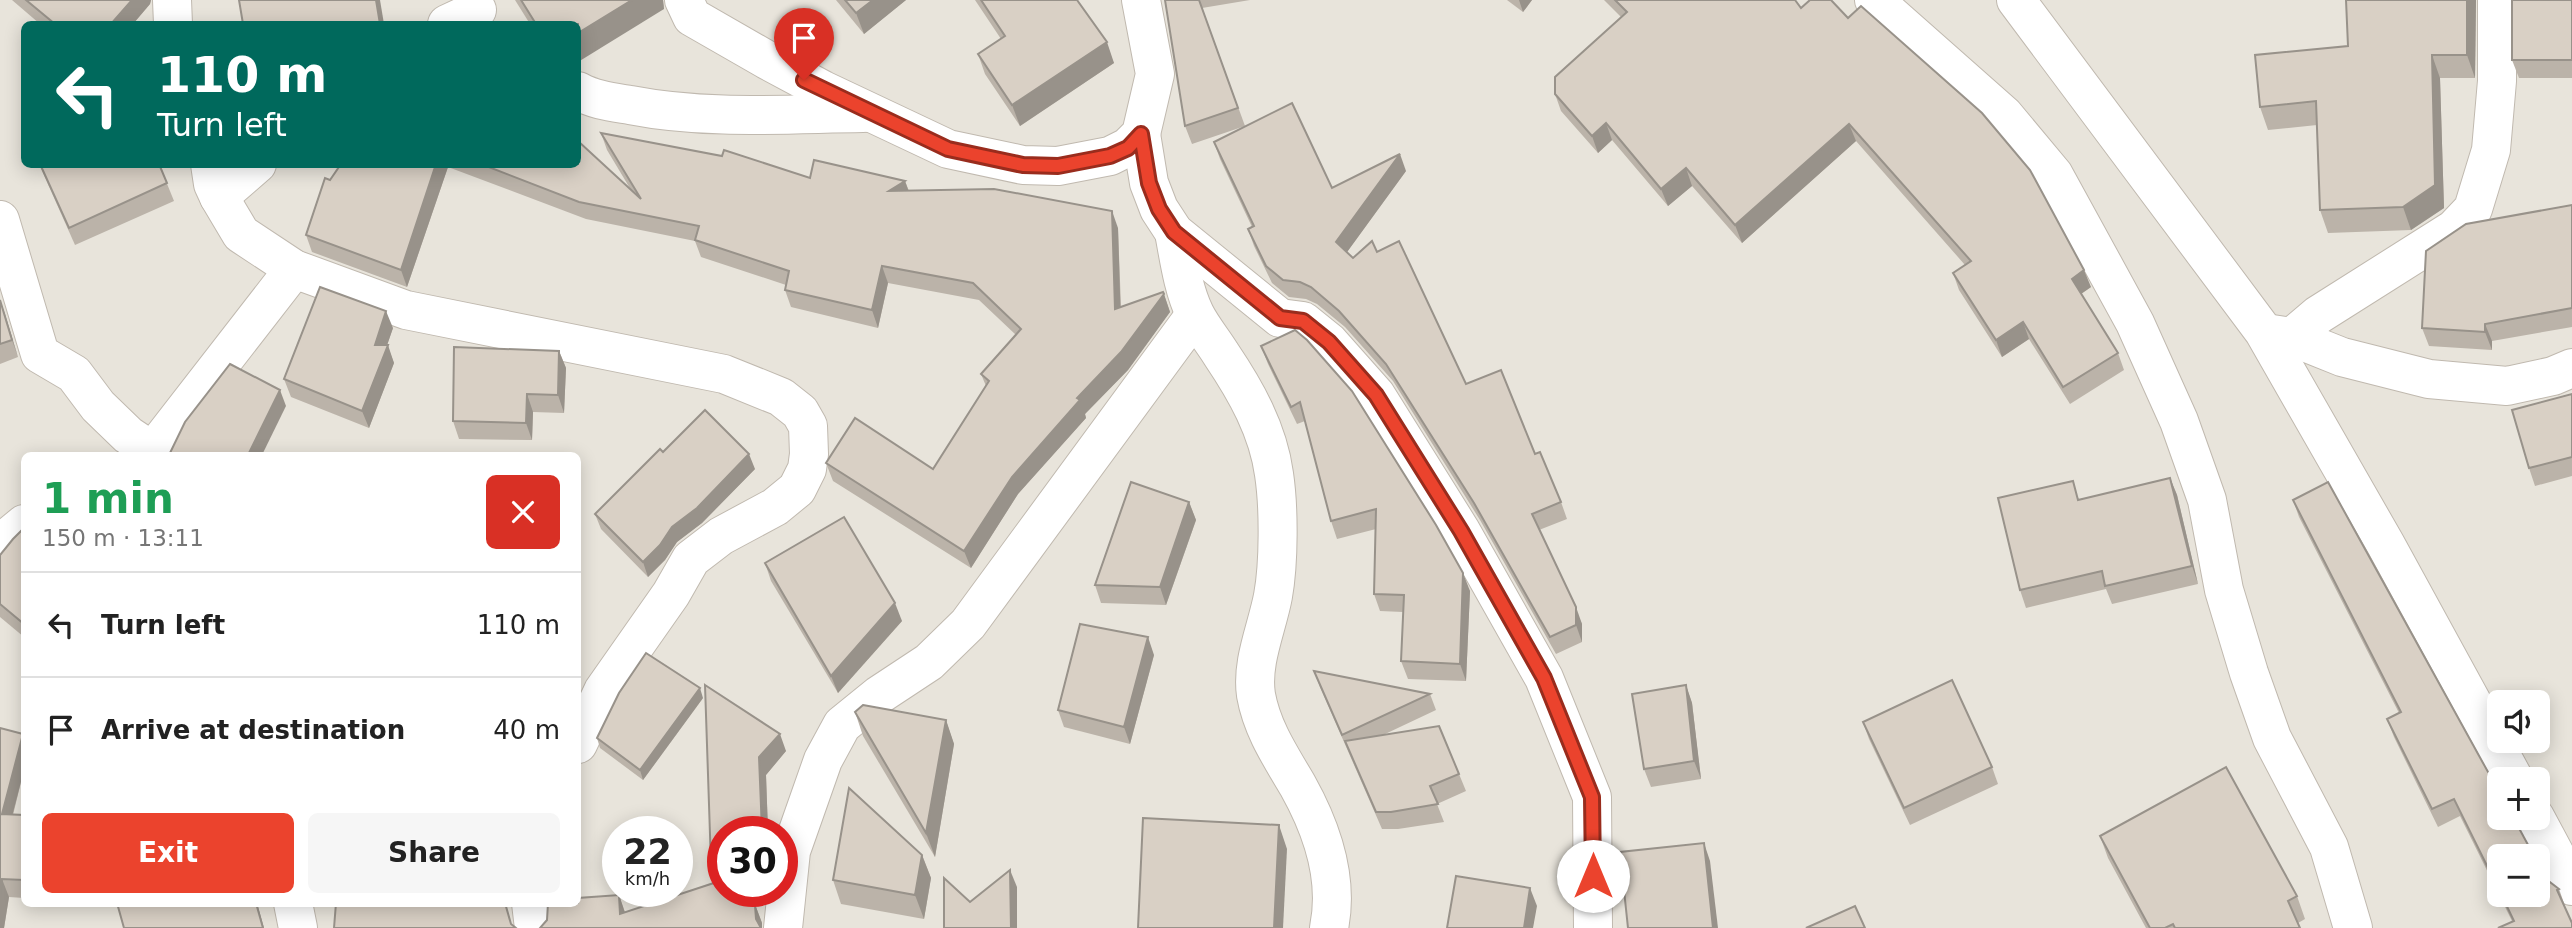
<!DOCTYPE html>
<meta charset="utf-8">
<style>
body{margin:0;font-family:"DejaVu Sans",sans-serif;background:#f6f6f6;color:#222;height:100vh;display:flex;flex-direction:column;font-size:26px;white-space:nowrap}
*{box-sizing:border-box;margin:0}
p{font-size:23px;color:#767676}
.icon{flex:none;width:38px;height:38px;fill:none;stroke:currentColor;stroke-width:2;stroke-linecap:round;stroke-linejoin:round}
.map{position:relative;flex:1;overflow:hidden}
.details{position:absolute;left:21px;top:452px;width:560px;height:455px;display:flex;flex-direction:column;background:#fff;border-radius:10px;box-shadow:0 4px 18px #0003}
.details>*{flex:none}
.guide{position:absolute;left:21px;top:21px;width:560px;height:147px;border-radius:10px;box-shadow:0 4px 18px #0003;background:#00695c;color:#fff;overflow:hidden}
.controls{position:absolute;left:2487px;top:690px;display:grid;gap:14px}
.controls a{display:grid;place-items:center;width:63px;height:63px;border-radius:10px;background:#fff;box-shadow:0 4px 18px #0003;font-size:35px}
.speed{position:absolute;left:602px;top:816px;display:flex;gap:14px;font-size:35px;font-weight:700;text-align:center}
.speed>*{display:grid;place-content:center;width:91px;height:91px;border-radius:50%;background:#fff;box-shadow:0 4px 18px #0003;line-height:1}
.speed small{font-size:18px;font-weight:400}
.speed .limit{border:10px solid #d22;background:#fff;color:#111}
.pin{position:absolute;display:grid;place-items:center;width:60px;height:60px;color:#fff;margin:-72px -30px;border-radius:50% 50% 50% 0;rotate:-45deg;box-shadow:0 0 7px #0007}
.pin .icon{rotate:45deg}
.me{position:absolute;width:77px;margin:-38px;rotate:0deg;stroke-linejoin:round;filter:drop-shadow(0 0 5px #0008)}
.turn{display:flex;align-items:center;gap:24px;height:147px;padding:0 21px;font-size:32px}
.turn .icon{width:91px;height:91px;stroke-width:2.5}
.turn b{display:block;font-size:49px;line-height:60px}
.round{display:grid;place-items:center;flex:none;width:74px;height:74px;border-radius:10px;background:#f6f6f6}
.summary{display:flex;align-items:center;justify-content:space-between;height:119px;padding:0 21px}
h1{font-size:42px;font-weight:600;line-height:52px;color:#1e9e55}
.button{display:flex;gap:14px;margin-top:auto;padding:14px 21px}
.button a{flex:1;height:80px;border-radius:10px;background:#eb432d;color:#fff;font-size:28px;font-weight:600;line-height:80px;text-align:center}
.button a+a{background:#f6f6f6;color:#222}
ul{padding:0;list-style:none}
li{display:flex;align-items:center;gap:21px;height:105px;padding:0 21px;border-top:2px solid #e0e0e0}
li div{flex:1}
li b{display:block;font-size:26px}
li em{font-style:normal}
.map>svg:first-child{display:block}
</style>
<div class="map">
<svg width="2572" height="928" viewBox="0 0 2572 928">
<rect width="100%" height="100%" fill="#f5f2ec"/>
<!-- residential -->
<path fill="#e8e4db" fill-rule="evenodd" d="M0 0H2572V928H0ZM24 24H578V164H24ZM24 455H578V903H24ZM2499 702H2538V740H2499ZM2499 779H2538V817H2499ZM618 831H677V891H618ZM723 831H782V891H723ZM2499 856H2538V894H2499Z"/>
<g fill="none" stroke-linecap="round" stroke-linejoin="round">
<!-- minor casing -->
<g stroke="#c0b9af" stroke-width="40">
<g id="minor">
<polyline points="172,0 173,24"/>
<polyline points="684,0 692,17 767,60 823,90 948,149 1023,165 1058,166 1110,156 1128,147 1141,134 1155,74 1141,0"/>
<polyline points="1874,0 2004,115 2054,175 2135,323 2179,421 2207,500 2224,590 2249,673 2272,738 2329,847 2353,928"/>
<polyline points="2016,0 2264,332 2386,545 2514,779"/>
<polyline points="447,24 477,10"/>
<path d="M578 91C594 100 612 102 630 105 707 120 785 114 863 113"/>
<polyline points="1141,134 1149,183 1159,209 1174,232 1280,318 1303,321 1329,342 1376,395 1461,531 1544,678 1592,797 1593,928"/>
<polyline points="210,164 213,184 219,197 241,234 294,269 406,310 724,374 781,397 800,412 808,426 809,454 807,469 797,489 775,507 721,536 691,559 671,594 603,691 578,744"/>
<polyline points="219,197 257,164"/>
<polyline points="0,220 40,354 74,374 98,406 128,435 158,455"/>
<path d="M1174 232C1179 259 1183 289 1195 314 1202 328 1213 341 1221 354 1246 391 1268 430 1274 474 1279 507 1279 563 1273 596 1267 628 1251 662 1256 695 1262 729 1281 757 1298 786 1322 829 1339 879 1329 928"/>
<polyline points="2272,334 2292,337 2342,357 2429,379 2507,386 2553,376 2572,368"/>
<polyline points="2292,337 2318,315 2454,229 2473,209 2491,150 2497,81 2497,0"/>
<polyline points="152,452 294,269"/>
<polyline points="0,544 24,524"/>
<polyline points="2535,817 2572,886"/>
<polyline points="293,903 298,928"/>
<polyline points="531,903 534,928"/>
<polyline points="783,928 791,851 823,760 842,725 879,695 929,662 968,624 1195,315"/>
</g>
</g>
<!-- minor -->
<use href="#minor" stroke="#fff" stroke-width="38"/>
</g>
<!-- wall -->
<g fill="#bbb3a9">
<polygon points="12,0 151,0 150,4 133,24 40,24"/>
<polygon points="515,0 663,0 664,9 578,24 530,24"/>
<polygon points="836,0 906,0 864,34"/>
<polygon points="975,0 1077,0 1114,63 1020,126 985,74 978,54 1001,39"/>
<polygon points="1165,0 1250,0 1202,8 1245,126 1192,144 1185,126"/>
<polygon points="1507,0 1532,0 1523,12"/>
<polygon points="1604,0 1795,0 1801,8 2091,287 2081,294 2118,353 2124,370 2070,404 2029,339 2002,357 1959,290 1953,273 1965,265 1856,141 1742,243 1692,186 1668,206 1612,140 1598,153 1561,111 1555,94 1621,17"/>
<polygon points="2346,0 2476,0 2475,78 2440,78 2444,208 2411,230 2328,233 2320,210 2317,125 2268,130 2260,107 2348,46"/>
<polygon points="2572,0 2572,78 2519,78 2512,60"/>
<polygon points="601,133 810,178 905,181 909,191 1118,228 1121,307 1163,292 1170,312 1128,370 1085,414 1086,418 1018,494 971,568 833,481 826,463 933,469 986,386 981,374 1016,335 979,300 888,283 878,328 791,307 785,290 786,285 701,257 695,241 586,219 448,167 407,287 312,252 306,235 330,180 341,164 578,164 631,190 607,150"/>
<polygon points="1214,142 1332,188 1406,171 1347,252 1353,258 1377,252 1466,384 1535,454 1561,502 1567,519 1539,530 1582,624 1582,642 1556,654 1480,520 1393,381 1345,327 1317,304 1306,299 1289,297 1272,283 1254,246 1248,229 1252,227 1220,159"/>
<polygon points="39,164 159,164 174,201 75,245"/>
<polygon points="2572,205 2572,327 2492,341 2492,350 2429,346 2422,328"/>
<polygon points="0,300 18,357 0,364"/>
<polygon points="393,328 387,345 394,363 369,428 291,397 284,379"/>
<polygon points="1261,346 1470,591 1466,681 1408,679 1401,661 1403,612 1380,611 1374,594 1376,529 1337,539 1331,521 1305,421 1297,424 1268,364"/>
<polygon points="559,351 566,368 564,413 533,412 532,440 459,439 453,421"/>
<polygon points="2572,394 2572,476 2535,486 2529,468"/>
<polygon points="663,452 755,469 702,523 677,542 665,560 648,577 601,529 595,514"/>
<polygon points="2170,478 2177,495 2198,584 2112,604 2106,589 2026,608 2020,590 2080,500"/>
<polygon points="2293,500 2499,856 2499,894 2538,894 2546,879 2559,889 2565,906 2512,921 2460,816 2438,827 2394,737 2387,719 2399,713 2299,517"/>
<polygon points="1189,502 1196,520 1166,605 1101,603 1095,585"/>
<polygon points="24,528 24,637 0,617 0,555"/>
<polygon points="765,563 902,621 838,693 771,581"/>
<polygon points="1154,655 1130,744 1064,727 1058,710"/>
<polygon points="1314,671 1430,694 1436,710 1383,735 1459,774 1466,791 1437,804 1444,822 1398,829 1382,829 1320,687"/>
<polygon points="705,685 786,751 766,775 768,831 723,831 723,891 750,891 762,923 540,928 619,895 625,912 718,882 711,864"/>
<polygon points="1686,685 1692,703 1701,779 1651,787 1644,769"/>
<polygon points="703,698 643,780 600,748 597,738"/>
<polygon points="855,712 946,720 954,744 935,857 863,736"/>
<polygon points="1863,722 1992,767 1998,784 1910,825 1869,739"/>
<polygon points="0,728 23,734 24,738 24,770 13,815 24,815 24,898 9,897 4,928 0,928"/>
<polygon points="2100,836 2297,896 2305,919 2298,923 2300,928 2146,928 2108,858"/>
<polygon points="922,855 931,878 924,919 841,904 833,880"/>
</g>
<!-- shaded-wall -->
<g fill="#98928a">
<polygon points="132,0 151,0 150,4 133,24 111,24"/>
<polygon points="376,0 380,0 384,24 380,24"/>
<polygon points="632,0 663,0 664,9 578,62 578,33"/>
<polygon points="873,0 906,0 864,34 856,13"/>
<polygon points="1519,0 1532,0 1523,12"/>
<polygon points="2467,0 2476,0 2475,78 2467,55"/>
<polygon points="1107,42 1114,63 1020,126 1012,105"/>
<polygon points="2432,55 2440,78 2444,208 2411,230 2403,207"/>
<polygon points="1606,123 1612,140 1598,153 1592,136"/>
<polygon points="1849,124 1856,141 1742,243 1735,225"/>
<polygon points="1400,154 1406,171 1342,259 1336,242"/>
<polygon points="436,164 447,164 448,167 407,287 401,270"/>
<polygon points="1686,168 1692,186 1668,206 1661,189"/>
<polygon points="905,181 911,198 889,191"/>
<polygon points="1112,211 1118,228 1121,326 1115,309"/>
<polygon points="882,266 888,283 878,328 872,310"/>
<polygon points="2084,270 2091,287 2078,296 2072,279"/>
<polygon points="1164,294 1170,312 1128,370 1085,414 1086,418 1018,494 971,568 964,551 1012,477"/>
<polygon points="0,300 5,314 18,357 12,340"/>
<polygon points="386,311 393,328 383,357 388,345 394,363 369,428 362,411 375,345"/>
<polygon points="2023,322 2029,339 2002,357 1996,340"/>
<polygon points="2485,324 2492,341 2492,350 2485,332"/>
<polygon points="559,351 566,368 564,413 558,395"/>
<polygon points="280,390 286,406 262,455 248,455"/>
<polygon points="527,394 533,412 532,440 526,423"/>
<polygon points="749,454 755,469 702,523 677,542 665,560 648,577 643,562 672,527"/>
<polygon points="2170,478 2177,495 2198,584 2192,566"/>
<polygon points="1189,502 1196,520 1166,605 1160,587"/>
<polygon points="1463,573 1470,591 1466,681 1460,664"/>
<polygon points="895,603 902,621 838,693 831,676"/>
<polygon points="1576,607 1582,624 1582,642 1576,625"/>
<polygon points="1148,637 1154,655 1130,744 1124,727"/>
<polygon points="1686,685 1692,703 1701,779 1694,761"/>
<polygon points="700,688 703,698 643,780 640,770"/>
<polygon points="946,720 954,744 935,857 926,833"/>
<polygon points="23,734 24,738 24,770 8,832 2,814"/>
<polygon points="780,734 786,751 766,775 768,831 762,831 759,757"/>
<polygon points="1279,825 1287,849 1283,928 1274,928"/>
<polygon points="1704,843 1710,861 1718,928 1713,928"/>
<polygon points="922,855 931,878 924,919 915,895"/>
<polygon points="1010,870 1017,887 1017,928 1011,928"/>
<polygon points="2,879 9,897 4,928 0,928 0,895"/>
<polygon points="1530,888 1537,906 1533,928 1524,928"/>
<polygon points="750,891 762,923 762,928 760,928 756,919"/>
<polygon points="619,895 625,913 620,914"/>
<polygon points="256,903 257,903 264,928 263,928"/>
</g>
<!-- building -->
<g fill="#d9d0c5" stroke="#98928a" stroke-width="2">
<polygon points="26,0 132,0 111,24 55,24"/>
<polygon points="239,0 376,0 380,24 243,24"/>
<polygon points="521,0 632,0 578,33 578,24 536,24"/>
<polygon points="845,0 873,0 856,13"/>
<polygon points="981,0 1077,0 1107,42 1012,105 978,54 1005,36"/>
<polygon points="1165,0 1199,0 1238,108 1185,126"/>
<polygon points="1615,0 1795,0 1801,8 1810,0 1831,0 1848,18 1861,6 1982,113 2030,170 2084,270 2072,279 2118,353 2063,387 2023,322 1996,340 1953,273 1971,261 1849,124 1735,225 1686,168 1661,189 1606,123 1592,136 1555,94 1555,77 1627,12"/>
<polygon points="2346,0 2467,0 2467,55 2432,55 2435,185 2403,207 2320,210 2316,101 2260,107 2255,55 2348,46"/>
<rect x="2512" y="0" width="60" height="60"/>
<polygon points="1292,103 1332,188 1400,154 1336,242 1353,258 1372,241 1377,252 1399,241 1466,384 1501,370 1535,454 1540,452 1561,502 1532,514 1576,607 1576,625 1550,637 1474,503 1386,364 1339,311 1311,287 1300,282 1283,280 1266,266 1248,229 1254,226 1214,142"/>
<polygon points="601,133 722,156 724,150 810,178 814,160 905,181 889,191 994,189 1112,211 1115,309 1163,292 1164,294 1121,352 1077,398 1080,400 1012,477 964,551 826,463 855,418 933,469 989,381 981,374 1021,329 973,283 882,266 872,310 785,290 789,271 695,240 699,226 579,202 481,164 578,164 578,141 641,199"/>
<polygon points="40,164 159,164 167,183 69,228"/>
<polygon points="341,164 436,164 401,270 306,235 325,178 330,180"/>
<polygon points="2572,205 2572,308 2485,324 2485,332 2422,328 2426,251 2466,224"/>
<polygon points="320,287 386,311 375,345 388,345 362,411 284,379"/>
<polygon points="0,300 12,340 0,344"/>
<polygon points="1295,330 1307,340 1352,391 1436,525 1463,573 1460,664 1401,661 1404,595 1374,594 1376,509 1331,521 1300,402 1291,407 1261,346"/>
<polygon points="454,347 559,351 558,395 527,394 526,423 453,421"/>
<polygon points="230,364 280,390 248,455 169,455 185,422"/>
<polygon points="2572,394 2572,457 2529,468 2512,410"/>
<polygon points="705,410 749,454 697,508 672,527 660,545 643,562 595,514 660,449 663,452"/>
<polygon points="2170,478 2192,566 2105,586 2102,571 2020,590 1998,498 2073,481 2078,500"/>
<polygon points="1131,482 1189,502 1160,587 1095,585"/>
<polygon points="2328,482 2488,772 2496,780 2499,781 2499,817 2513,817 2534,856 2499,856 2499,890 2454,799 2432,809 2387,719 2401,712 2293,500"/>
<polygon points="844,517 895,603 831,676 765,563"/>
<polygon points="24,528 24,624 0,604 0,555 13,539"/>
<polygon points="1080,624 1148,637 1124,727 1058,710"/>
<polygon points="646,653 700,688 640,770 597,738 619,693"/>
<polygon points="1314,671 1430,694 1342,735"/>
<polygon points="1952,680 1992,767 1904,808 1863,722"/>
<polygon points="705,685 780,734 759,757 762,831 723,831 723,866 711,864"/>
<polygon points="1686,685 1694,761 1644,769 1632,694"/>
<polygon points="863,705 946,720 926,833 855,712"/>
<polygon points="1439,726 1459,774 1430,786 1438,804 1391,812 1376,812 1345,741"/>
<polygon points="0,728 23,734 2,814 24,815 24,880 2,879 0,895"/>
<polygon points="2226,767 2297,896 2288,901 2300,928 2175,928 2173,924 2165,928 2150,928 2100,836"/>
<polygon points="849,788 922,855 915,895 833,880"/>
<polygon points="1143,818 1279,825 1274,928 1138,928"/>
<polygon points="1704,843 1713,928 1628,928 1620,852"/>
<polygon points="2538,862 2546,879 2559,889 2557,890 2572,923 2572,928 2498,928 2514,921 2501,894 2538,894"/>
<polygon points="1010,870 1011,928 944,928 944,878 970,902"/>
<polygon points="1456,876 1530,888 1524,928 1447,928"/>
<polygon points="723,880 723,891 750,891 755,905 756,919 761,928 540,928 547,920 548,903 578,903 578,898 619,895 620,914"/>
<polygon points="117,903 256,903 263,928 124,928"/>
<polygon points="336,903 478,903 477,904 505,903 511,924 516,928 334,928"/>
<polygon points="1855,906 1865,928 1806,928"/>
</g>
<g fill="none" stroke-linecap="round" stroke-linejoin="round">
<!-- route casing -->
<g stroke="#992c1d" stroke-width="18">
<polyline id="route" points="804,80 948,149 1023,165 1058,166 1110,156 1128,148 1141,134 1149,183 1159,209 1174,232 1280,318 1303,321 1329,342 1376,395 1461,531 1544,678 1592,797 1593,876"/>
</g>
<!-- route -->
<use href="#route" stroke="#eb432d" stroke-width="12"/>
</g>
</svg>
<div class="controls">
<a><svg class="icon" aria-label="sound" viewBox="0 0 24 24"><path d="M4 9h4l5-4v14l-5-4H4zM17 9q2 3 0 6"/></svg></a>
<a>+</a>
<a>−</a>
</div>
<div class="speed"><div>22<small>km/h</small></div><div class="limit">30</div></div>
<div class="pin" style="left:804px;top:80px;background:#d93025"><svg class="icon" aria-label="arrive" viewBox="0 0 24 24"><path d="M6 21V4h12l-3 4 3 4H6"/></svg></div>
<svg class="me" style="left:1593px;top:876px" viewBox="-20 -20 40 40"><circle r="19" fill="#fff"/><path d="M0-13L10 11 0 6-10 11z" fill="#eb432d"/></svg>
<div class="guide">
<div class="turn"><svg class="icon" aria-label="left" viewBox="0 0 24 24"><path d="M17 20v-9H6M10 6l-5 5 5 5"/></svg><div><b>110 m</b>Turn left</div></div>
</div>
<section class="details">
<div class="summary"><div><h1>1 min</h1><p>150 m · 13:11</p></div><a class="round" style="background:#d93025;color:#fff"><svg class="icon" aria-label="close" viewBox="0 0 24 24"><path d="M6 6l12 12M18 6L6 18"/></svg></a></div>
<ul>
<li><svg class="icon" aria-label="left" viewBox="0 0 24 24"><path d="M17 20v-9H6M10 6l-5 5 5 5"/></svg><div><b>Turn left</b></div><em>110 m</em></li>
<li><svg class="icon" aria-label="arrive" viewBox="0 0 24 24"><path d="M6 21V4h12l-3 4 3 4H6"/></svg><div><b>Arrive at destination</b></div><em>40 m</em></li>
</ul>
<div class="button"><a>Exit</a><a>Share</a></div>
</section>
</div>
